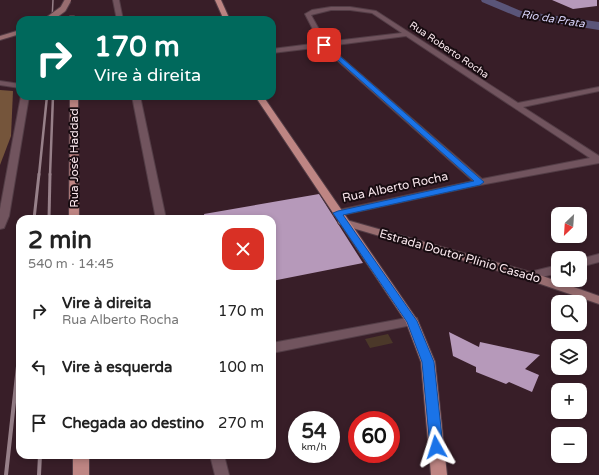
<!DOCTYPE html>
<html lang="pt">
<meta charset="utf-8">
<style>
body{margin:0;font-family:"Varela Round",sans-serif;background:#f6f6f6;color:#222;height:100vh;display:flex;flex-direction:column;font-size:15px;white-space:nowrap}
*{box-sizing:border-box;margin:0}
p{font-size:13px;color:#767676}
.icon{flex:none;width:22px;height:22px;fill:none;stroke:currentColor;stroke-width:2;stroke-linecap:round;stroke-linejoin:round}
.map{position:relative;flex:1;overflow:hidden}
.side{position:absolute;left:16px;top:215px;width:260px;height:244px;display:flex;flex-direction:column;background:#fff;border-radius:12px;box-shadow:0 2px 6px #0003}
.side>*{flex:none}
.hud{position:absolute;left:16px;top:16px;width:260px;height:84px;border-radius:12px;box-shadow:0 2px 6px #0003;background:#00695c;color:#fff;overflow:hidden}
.needle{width:26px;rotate:205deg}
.tools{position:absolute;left:551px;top:207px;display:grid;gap:8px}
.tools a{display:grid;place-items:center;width:36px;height:36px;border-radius:8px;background:#fff;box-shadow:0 2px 6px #0003;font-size:20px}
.speed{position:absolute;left:288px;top:411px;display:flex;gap:8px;font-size:20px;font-weight:700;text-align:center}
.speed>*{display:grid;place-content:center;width:52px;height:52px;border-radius:50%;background:#fff;box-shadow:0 2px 6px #0003;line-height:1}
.speed small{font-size:10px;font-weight:400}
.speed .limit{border:6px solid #d22;background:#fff;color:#111}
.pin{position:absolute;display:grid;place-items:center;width:34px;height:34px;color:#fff;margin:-17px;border-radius:8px;box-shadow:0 2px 6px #0006}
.me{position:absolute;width:44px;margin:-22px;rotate:354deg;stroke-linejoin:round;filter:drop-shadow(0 0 3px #0008)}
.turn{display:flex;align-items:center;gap:14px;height:84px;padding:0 12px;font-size:18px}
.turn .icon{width:52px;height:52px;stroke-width:2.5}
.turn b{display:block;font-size:28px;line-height:34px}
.round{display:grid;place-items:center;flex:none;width:42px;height:42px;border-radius:12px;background:#f6f6f6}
.head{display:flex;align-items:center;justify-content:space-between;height:68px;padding:0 12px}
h1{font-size:24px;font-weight:800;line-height:30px}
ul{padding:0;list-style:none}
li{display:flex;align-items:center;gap:12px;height:56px;padding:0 12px}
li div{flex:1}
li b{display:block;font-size:15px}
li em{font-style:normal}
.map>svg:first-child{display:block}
</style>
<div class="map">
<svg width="599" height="475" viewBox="0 0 599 475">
<rect width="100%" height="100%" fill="#381e28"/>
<!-- green -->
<polygon fill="#4b3829" points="388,334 393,343 370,348 365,339"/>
<!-- forest -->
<polygon fill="#75553b" points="0,90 13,91 11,136 0,165"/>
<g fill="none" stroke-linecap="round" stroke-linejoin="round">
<!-- river -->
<polygon fill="#5a5579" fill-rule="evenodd" points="481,0 495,0 521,11 599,22 599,30 518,17 482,2"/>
</g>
<!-- building -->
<g fill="#b699ba">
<polygon points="552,0 597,0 597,6 573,9"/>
<polygon points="319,194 363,263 272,281 272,219 205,219 204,214"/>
<polygon points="449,332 479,347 480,342 540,355 525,369 539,375 532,392 509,382 506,384 476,372 476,367 453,356"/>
</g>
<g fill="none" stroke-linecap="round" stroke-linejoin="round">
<!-- pedestrian casing -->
<g stroke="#533d46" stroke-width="2">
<polygon id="pedestrian" points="210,455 224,455 229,475 215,475"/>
</g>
<!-- minor casing -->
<g stroke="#533d46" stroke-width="2">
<g id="minor">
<polygon points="113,0 119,0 123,20 117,20"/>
<path d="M331 7H350L376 11 518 103 599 87V91L523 107 599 156V163L480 185 338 216 334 215 333 213 334 211 473 181 322 47 272 53V49L320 43 305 14 312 10ZM331 10H350L372 13 402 33 326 42 311 15ZM406 36 590 158 482 179 328 46Z"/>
<polygon points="70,16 74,16 75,20 69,20"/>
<polygon points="132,96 140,96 166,219 156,219"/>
<polygon points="599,254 599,262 580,267 580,259"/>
<polygon points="558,265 558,273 530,280 526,279 524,276 526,273"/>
<polygon points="412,317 417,318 418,321 417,324 272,353 272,343"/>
</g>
</g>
<!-- tertiary casing -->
<g stroke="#533d46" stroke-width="2">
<g id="tertiary">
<polygon points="0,81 20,84 20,88 0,85"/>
<polygon points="21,96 29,96 9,216 4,228 0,229 0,209"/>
</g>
</g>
<!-- secondary casing -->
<g stroke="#533d46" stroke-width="2">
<g id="secondary">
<polygon points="20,30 20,34 0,40 0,36"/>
<polygon points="343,219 534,273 599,296 599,304 526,279 339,224 338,222 339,220"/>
</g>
</g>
<!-- primary casing -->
<g stroke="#533d46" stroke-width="2">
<g id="primary">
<polygon points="215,0 221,0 230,20 224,20"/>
<polygon points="70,96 78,96 79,219 69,219"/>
<polygon points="255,96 263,96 418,321 435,362 447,475 431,475 421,362 406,322"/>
<rect x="73" y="455" width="16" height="20"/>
</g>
</g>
<!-- pedestrian -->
<use href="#pedestrian" fill="#71545e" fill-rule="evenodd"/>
<!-- minor -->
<use href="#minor" fill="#71545e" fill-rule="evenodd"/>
<!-- tertiary -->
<use href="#tertiary" fill="#71545e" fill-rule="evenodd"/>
<!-- secondary -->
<use href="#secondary" fill="#986d70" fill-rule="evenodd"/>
<!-- primary -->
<use href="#primary" fill="#be8583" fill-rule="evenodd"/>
<!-- rail-far3 -->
<polyline stroke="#978089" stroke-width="1.5" points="52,20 53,0"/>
<!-- rail-far2 -->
<g stroke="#978089" stroke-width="2.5">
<polyline points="39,175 47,96"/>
<polyline points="50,175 53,96"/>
</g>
<!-- rail-far1 -->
<g stroke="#978089" stroke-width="3">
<polyline points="34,219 39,174"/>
<polyline points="49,219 50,174"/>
</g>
<!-- rail -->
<g stroke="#978089" stroke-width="4">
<polyline points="6,475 20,348"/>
<polyline points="39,475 40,455"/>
</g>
<!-- secondary-bridge casing -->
<g stroke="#533d46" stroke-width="8" stroke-linecap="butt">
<polyline id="secondary-bridge" points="48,20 63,9 68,0"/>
</g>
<!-- secondary-bridge -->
<use href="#secondary-bridge" stroke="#986d70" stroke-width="6"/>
</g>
<!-- route -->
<polygon fill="#1a73e8" stroke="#114b97" points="322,44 326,44 484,182 480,185 343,215 417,321 434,362 443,447 441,451 436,452 432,451 430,447 422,362 407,322 333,213 338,211 474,181 322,46"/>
<g text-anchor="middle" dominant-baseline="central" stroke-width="4" stroke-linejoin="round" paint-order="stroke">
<!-- far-street labels -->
<g font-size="10" fill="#f9e7ed" stroke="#180c11">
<text transform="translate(449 50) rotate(34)">Rua Roberto Rocha</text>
</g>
<!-- far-water labels -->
<g font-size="11" font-style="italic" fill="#d7d3f9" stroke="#180c11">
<text transform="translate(553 19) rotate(9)">Rio da Prata</text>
</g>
<!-- street labels -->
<g font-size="12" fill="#f9e7ed" stroke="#180c11">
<text transform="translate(74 158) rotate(-90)">Rua José Haddad</text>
<text transform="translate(395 187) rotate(-12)">Rua Alberto Rocha</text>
<text transform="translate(460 256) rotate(16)">Estrada Doutor Plínio Casado</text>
</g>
</g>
</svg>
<div class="tools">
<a><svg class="needle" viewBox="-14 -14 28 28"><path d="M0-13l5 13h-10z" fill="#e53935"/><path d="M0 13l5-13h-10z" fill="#767676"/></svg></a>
<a><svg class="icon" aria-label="sound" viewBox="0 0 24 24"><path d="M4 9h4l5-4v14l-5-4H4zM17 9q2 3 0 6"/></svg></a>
<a><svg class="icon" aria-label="search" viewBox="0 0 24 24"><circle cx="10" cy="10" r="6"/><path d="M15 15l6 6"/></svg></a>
<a><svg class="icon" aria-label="layers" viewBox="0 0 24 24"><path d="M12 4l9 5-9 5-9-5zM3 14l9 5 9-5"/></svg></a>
<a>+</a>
<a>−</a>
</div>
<div class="speed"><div>54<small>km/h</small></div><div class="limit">60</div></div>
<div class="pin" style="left:324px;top:45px;background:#d93025"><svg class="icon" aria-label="arrive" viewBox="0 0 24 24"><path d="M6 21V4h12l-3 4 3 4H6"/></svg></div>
<svg class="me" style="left:436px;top:447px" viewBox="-20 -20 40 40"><path d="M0-17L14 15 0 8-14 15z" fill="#1a73e8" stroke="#fff" stroke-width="4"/></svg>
<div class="hud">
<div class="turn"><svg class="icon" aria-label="right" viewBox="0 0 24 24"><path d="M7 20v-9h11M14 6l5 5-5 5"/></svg><div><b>170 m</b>Vire à direita</div></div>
</div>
<section class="side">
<div class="head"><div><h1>2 min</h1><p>540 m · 14:45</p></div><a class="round" style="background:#d93025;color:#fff"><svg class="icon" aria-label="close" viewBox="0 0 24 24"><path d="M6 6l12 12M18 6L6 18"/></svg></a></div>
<ul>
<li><svg class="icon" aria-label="right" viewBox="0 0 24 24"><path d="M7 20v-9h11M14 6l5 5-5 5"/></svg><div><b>Vire à direita</b><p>Rua Alberto Rocha</p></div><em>170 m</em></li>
<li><svg class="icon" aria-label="left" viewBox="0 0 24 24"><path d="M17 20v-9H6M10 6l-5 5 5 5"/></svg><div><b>Vire à esquerda</b></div><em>100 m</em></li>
<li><svg class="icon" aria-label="arrive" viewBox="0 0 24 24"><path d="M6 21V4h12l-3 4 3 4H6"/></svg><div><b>Chegada ao destino</b></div><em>270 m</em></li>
</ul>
</section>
</div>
